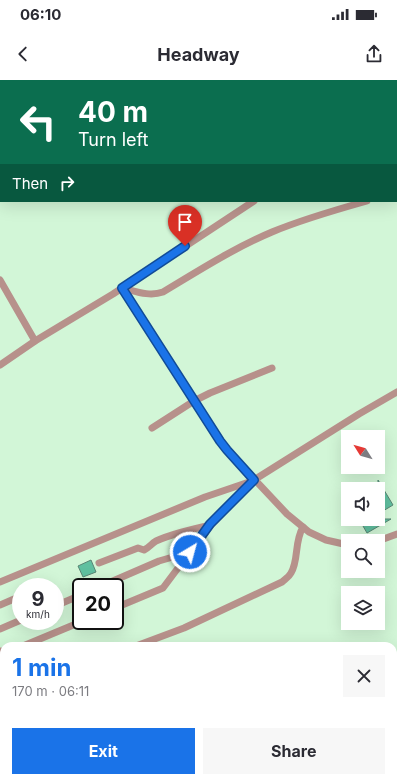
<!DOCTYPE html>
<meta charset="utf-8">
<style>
body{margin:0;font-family:Inter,sans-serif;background:#f7f7f7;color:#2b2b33;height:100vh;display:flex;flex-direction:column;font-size:15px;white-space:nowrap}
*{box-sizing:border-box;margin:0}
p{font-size:13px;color:#7c7c81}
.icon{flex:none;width:22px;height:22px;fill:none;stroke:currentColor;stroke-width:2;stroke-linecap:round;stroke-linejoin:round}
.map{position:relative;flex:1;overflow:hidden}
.details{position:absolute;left:0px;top:562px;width:397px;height:140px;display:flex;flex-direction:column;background:#fff;border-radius:12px 12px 0 0;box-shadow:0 4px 16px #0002}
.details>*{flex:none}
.guide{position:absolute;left:0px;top:0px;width:397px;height:122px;box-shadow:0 4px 16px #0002;background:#0b6e4f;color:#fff;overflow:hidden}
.needle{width:26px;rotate:307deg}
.controls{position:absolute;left:341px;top:350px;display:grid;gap:8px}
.controls a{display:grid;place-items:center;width:44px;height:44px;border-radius:0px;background:#fff;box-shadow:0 4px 16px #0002;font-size:20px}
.speed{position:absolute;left:12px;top:498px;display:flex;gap:8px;font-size:20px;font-weight:700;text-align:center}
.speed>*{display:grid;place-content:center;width:52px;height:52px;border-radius:50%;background:#fff;box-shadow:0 4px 16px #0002;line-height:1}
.speed small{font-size:10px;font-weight:400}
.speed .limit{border:2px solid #111;border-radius:6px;background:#fff;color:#111}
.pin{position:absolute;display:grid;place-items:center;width:34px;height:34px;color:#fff;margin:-41px -17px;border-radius:50% 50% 50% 0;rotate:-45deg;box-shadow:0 0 4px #0007}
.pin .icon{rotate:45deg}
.me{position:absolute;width:44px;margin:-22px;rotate:37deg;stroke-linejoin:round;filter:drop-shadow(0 0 3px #0008)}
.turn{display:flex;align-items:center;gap:14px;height:84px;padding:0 12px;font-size:18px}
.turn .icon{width:52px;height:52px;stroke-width:2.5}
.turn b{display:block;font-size:28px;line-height:34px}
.then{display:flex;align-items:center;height:38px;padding:0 12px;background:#0003;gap:8px;font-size:15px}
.round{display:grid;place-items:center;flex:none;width:42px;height:42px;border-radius:0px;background:#f7f7f7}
.overview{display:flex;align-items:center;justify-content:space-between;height:68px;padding:0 12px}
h1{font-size:24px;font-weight:700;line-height:30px;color:#1a73e8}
.button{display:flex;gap:8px;margin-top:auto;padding:8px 12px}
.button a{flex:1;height:46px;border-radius:0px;background:#1a73e8;color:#fff;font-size:16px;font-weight:700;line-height:46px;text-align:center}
.button a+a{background:#f7f7f7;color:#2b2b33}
.status{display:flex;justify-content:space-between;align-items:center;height:28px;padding:0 20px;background:#fff;direction:ltr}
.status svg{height:11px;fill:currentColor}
header{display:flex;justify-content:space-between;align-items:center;height:52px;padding:0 12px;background:#fff;font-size:18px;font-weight:700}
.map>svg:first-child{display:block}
</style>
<div class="status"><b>06:10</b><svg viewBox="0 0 49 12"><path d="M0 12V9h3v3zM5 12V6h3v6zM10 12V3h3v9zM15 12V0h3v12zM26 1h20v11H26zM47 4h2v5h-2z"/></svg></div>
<header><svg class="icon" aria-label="back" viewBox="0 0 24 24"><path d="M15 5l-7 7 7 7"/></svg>Headway<svg class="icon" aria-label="share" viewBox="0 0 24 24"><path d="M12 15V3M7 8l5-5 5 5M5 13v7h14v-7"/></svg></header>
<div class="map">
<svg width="397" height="702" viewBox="0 0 397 702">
<rect width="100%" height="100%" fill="#d2f6d7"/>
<!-- green -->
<polygon fill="#97cc9f" points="397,576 397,702 72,702 82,698 393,698 393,577"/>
<!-- building -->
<g fill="#60c0a0" stroke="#598675">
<polygon points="378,400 393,425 378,434"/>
<polygon points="359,439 391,439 367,453"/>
<polygon points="91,480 96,492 83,497 78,486"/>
</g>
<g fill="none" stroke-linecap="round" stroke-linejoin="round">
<!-- path -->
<g stroke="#758d79" stroke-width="2.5" stroke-dasharray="4 2" stroke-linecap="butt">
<polyline points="393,586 397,584"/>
<polyline points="393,643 397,640"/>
<polyline points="393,663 397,662"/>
<polyline points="94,702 104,698"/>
<polyline points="197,702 217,698"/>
<polyline points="251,702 257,698"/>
</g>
<!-- lane -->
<g stroke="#b7918b" stroke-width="7">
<polyline points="396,38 397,37"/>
<polyline points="396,113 397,113"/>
<polyline points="0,200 35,261"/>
<polyline points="122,208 157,264 227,370 287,434 309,452 326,460 348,465"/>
<path d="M122 208C135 211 149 217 163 212 198 191 234 168 272 152 303 139 335 130 367 121"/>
<polyline points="0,285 35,261 113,214 254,121"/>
<polyline points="152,348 194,321 210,313 272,288"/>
<polyline points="378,461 397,454"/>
<path d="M99 483 138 468 144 470C150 467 151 464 156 461 174 453 192 449 211 445"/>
<polyline points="0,502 205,417 252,401"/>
<polyline points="99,507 159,481 190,472 211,445 254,400 359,334 397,312"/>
<polyline points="0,525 21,516"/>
<polyline points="55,526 81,515"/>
<polyline points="115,528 163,508 190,472"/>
<polyline points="0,549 21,540"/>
<polyline points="23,566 83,541"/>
<path d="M136 566 184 548 282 502C285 499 289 497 291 493 299 480 294 462 303 447"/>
<polyline points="0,571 4,571"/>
<polyline points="0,608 4,607"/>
</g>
</g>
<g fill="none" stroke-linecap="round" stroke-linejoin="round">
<!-- route casing -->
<g stroke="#114b97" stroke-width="10">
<polyline id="route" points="185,166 122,208 220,361 227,370 254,400 210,444 190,472"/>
</g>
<!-- route -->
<use href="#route" stroke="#1a73e8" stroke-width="7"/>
</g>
</svg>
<div class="controls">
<a><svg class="needle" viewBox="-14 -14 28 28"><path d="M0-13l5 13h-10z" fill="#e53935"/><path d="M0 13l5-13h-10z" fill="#7c7c81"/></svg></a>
<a><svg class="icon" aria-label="sound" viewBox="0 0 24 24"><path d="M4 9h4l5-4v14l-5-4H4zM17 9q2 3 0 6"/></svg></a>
<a><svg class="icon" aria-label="search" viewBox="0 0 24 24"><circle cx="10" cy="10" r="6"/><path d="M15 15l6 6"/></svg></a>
<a><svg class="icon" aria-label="layers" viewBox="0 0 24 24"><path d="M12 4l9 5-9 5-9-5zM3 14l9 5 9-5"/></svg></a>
</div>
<div class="speed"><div>9<small>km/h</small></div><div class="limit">20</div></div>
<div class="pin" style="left:185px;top:166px;background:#d93025"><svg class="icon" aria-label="arrive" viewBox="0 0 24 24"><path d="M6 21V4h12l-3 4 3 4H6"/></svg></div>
<svg class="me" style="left:190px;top:472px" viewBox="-20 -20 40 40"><circle r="17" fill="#1a73e8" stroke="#fff" stroke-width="3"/><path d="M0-11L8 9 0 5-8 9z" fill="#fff"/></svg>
<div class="guide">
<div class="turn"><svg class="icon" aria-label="left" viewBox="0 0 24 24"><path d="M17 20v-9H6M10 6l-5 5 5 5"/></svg><div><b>40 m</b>Turn left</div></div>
<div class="then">Then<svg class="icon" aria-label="right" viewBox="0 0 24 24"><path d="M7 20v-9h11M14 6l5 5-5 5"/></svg></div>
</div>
<section class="details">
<div class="overview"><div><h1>1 min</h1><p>170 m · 06:11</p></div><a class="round"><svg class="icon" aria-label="close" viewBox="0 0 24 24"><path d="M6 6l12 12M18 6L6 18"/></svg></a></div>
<div class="button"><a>Exit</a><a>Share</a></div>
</section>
</div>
